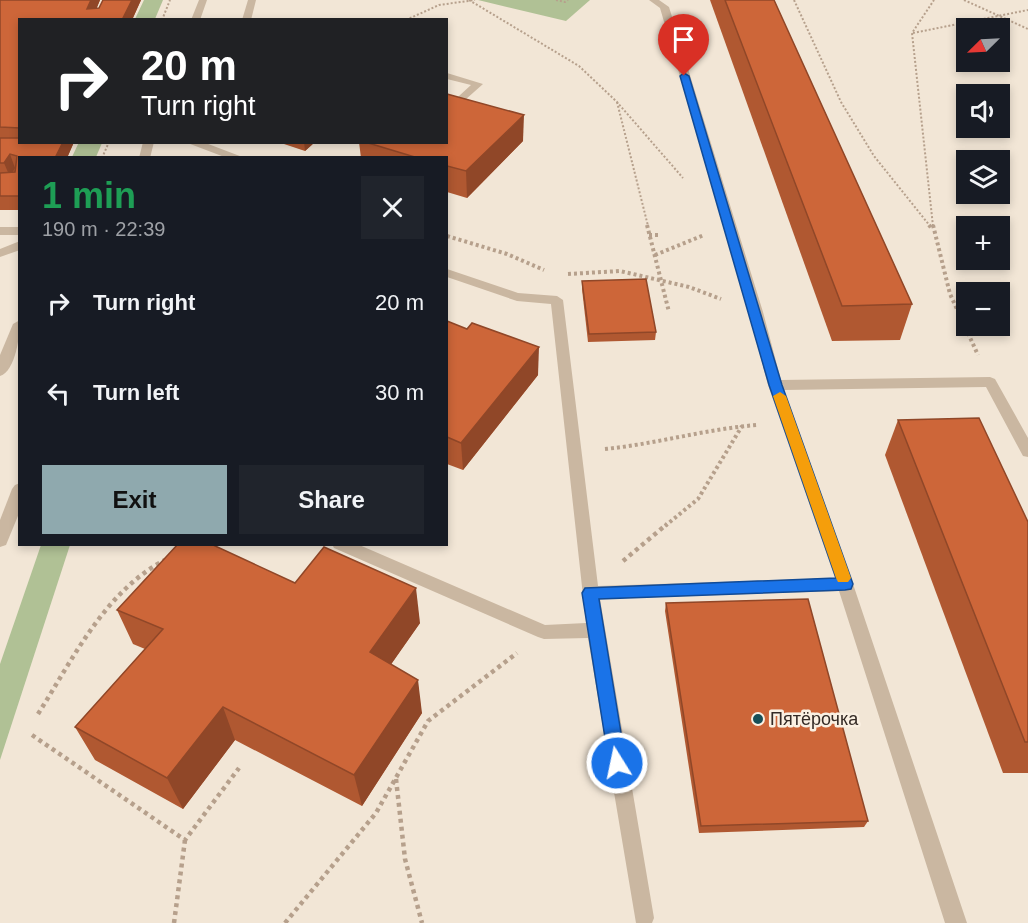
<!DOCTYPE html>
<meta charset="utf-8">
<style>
body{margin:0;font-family:Arial,sans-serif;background:#20242c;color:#f1f3f6;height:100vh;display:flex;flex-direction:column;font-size:22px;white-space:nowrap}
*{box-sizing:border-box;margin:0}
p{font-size:20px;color:#9ea1a6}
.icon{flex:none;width:33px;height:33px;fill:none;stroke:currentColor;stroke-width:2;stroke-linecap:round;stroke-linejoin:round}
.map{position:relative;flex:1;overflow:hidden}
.details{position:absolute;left:18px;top:156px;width:430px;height:390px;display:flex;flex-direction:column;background:#171b24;border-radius:0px;box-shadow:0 3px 9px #0003}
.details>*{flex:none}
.banner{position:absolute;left:18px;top:18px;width:430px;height:126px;border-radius:0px;box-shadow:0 3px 9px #0003;background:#202124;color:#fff;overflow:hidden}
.needle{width:39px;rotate:246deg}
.controls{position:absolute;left:956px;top:18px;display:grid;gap:12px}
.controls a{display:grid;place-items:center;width:54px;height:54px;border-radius:0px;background:#171b24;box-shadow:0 3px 9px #0003;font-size:30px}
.pin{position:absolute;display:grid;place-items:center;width:51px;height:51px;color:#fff;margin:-62px -26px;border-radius:50% 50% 50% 0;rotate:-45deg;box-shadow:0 0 6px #0007}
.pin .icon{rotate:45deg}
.me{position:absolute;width:66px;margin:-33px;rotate:350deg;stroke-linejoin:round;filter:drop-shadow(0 0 4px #0008)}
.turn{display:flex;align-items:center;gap:21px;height:126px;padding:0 24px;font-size:27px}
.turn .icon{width:78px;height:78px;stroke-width:2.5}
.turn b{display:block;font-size:42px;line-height:51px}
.round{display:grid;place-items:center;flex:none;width:63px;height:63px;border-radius:0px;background:#20242c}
.head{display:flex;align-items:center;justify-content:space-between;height:102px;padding:0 24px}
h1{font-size:36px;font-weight:600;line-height:45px;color:#1e9e55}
.action{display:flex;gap:12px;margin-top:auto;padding:12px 24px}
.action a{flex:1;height:69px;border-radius:0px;background:#8fa9ae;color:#111;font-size:24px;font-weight:600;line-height:69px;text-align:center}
.action a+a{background:#20242c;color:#f1f3f6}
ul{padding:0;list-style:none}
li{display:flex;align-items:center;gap:18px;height:90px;padding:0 24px}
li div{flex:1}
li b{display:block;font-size:22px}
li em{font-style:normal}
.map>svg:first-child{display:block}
</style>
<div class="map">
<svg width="1028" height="923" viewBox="0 0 1028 923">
<rect width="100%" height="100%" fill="#f2e6d6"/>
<!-- green -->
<g fill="#b0c195">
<polygon points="144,0 163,0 155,19 135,19"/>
<polygon points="478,0 590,0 566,21"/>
<polygon points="79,142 102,142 102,143 96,157 72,157"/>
<polygon points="41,545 70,545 0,760 0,664"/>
</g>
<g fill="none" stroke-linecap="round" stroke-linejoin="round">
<!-- path-far2 -->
<g stroke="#b6a08c" stroke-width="2" stroke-dasharray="2 2" stroke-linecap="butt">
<polyline points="469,0 579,66 617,102 683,178"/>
<polyline points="556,0 565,2 568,0"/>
<polyline points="794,0 841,102 874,156 930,226"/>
<polyline points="964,0 1028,29"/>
<polyline points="162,20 170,0"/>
<polyline points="406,20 439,5 475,0"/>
<polyline points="913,33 1028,10"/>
<polyline points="617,102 648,226"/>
<polyline points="102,158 109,142"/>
<polyline points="933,226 912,33 934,0"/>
</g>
<!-- path-far1 -->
<g stroke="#b6a08c" stroke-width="4" stroke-dasharray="3 3" stroke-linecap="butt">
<polyline points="647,225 669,312"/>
<polyline points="929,225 932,229"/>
<polyline points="933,225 950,294 978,355"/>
<polyline points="649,235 660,235"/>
<polyline points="447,236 507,254 544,270"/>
<polyline points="655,255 704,235"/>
<polyline points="568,274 620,271 689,287 721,299"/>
<path d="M605 449C656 444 706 429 757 425"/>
<polyline points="665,526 698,499 742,426"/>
</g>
<!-- path -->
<g stroke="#b6a08c" stroke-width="4.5" stroke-dasharray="4 4" stroke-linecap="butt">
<polyline points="623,561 667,524"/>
<path d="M38 714C73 659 105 591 165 560"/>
<polyline points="32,735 185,840 239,768"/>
<polyline points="396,779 405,859 422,923"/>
<polyline points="174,923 185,840"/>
<polyline points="285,923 376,813 428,721 517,653"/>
</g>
<!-- service -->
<g fill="#cab7a1" fill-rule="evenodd">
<polygon points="248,0 256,0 251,20 242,20"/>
<polygon points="649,0 659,0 669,7 763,312 781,380 990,377 995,379 1028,438 1028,457 1023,456 986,387 784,390 853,584 967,923 945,923 839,591 600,599 654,918 652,923 636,923 588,638 544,639 538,637 334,548 332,544 357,544 545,625 586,623 551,304 517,301 447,277 447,269 518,293 557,296 563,300 598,586 835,578 768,385 749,312 660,8"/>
<polygon points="447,73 483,84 447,116 447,107 471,85 447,79"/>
<polygon points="185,142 203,142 245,158 227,158"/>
<rect x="0" y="227" width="20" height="8"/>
<polygon points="20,241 20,250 0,257 0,249"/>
<path d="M20 320C20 334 16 371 0 376V355L13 324Z"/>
</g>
<!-- tertiary -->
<g fill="#cab7a1" fill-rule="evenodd">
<polygon points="199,0 207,0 200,20 191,20"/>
<polygon points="143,142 154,142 150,158 139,158"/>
<polygon points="20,483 20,511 6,545 0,547 0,520 12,489 15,485"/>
</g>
</g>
<!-- wall -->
<g fill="#b05831">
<polygon points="0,0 100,0 96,9 141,0 132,20 20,20 20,142 74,142 67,158 20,158 20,210 0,210"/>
<polygon points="710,0 774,0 912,304 900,340 832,341"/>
<polygon points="523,141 467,198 447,192 447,158 361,158 359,142"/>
<polygon points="278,142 315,142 305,151"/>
<polygon points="582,281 656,332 655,340 588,342 582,289"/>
<polygon points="447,321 538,375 463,470 447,464"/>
<polygon points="898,420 1028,522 1028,773 1003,773 885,455"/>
<polygon points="295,583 420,623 391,664 422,713 362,806 235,740 183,809 95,760 75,727 145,649 133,644 117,610"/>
<polygon points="666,603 868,821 864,827 699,833 665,611"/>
</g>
<!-- shaded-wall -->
<g fill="#904728">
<polygon points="91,0 100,0 92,20 87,9"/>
<polygon points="132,0 141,0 132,20 122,20"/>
<polygon points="524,115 523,141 467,198 466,171"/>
<polygon points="63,142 74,142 67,158 55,158"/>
<polygon points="304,142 315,142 305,151"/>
<polygon points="10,154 15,168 10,177 4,163"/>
<polygon points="539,347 538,375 463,470 461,443"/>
<polygon points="416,588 420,623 376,686 370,652"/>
<polygon points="418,680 422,713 362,806 354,775"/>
<polygon points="223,707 235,740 183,809 167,778"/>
</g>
<!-- building -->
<g fill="#cd6639" stroke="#904728" stroke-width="1.5">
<polygon points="0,0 91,0 87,9 99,8 103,0 132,0 122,20 20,20 20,128 0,127"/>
<polygon points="725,0 774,0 912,304 842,306"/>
<polygon points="447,94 524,115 466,171 447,166 447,158 418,158 365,142 447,142"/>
<polygon points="0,138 20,138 20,142 63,142 55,158 20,158 20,196 0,196 0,173 15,172 17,156 10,154 4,163 0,163"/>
<polygon points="646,279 656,332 589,334 582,281"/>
<polygon points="447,321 467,329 472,323 539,347 461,443 447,437"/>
<polygon points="979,418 1028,522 1028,742 1025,742 898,420"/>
<polygon points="178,544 211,544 295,583 324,547 416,588 370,652 418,680 354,775 223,707 167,778 75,727 163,629 117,610"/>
<polygon points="808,599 868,821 701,826 666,603"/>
</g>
<!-- route -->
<polygon fill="#1a73e8" stroke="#114b97" stroke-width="1.5" points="684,73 689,76 782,385 853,584 851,589 845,590 599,599 626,763 623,768 617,771 611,768 609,763 582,593 585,588 836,578 769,385 680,76"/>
<!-- slow -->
<polygon fill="#f59e0b" points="780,392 786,396 851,578 848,582 838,582 836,578 773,396"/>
<!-- markers -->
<circle fill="#184f57" stroke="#faf0e2" stroke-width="2" cx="758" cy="719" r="6"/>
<g text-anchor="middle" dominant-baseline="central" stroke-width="5" stroke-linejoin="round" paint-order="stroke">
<!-- near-poi labels -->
<g font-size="18" fill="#342a25" stroke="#faf0e2" text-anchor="start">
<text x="770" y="719">Пятёрочка</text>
</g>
</g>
</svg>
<div class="controls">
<a><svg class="needle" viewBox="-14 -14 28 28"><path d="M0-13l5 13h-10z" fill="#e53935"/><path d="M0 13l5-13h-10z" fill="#9ea1a6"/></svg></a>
<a><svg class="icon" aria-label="sound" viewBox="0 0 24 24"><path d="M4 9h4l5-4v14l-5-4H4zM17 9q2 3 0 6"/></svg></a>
<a><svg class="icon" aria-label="layers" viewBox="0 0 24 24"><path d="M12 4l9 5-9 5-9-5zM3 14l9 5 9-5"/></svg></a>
<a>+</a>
<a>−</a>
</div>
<div class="pin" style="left:684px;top:76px;background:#d93025"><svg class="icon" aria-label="arrive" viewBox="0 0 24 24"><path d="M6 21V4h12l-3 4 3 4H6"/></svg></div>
<svg class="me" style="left:617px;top:763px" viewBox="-20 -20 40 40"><circle r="17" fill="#1a73e8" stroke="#fff" stroke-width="3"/><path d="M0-11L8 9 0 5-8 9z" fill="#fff"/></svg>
<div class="banner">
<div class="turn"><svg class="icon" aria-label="right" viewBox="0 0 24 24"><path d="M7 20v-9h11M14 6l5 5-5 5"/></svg><div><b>20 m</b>Turn right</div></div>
</div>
<section class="details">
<div class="head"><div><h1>1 min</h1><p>190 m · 22:39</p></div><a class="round"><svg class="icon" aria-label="close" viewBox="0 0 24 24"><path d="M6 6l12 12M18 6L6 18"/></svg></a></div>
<ul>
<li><svg class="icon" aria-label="right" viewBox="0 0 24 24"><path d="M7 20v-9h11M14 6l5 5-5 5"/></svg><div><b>Turn right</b></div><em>20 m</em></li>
<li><svg class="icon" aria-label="left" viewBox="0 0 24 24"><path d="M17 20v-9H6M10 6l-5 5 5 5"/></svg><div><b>Turn left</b></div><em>30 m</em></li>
</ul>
<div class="action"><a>Exit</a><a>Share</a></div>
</section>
</div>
